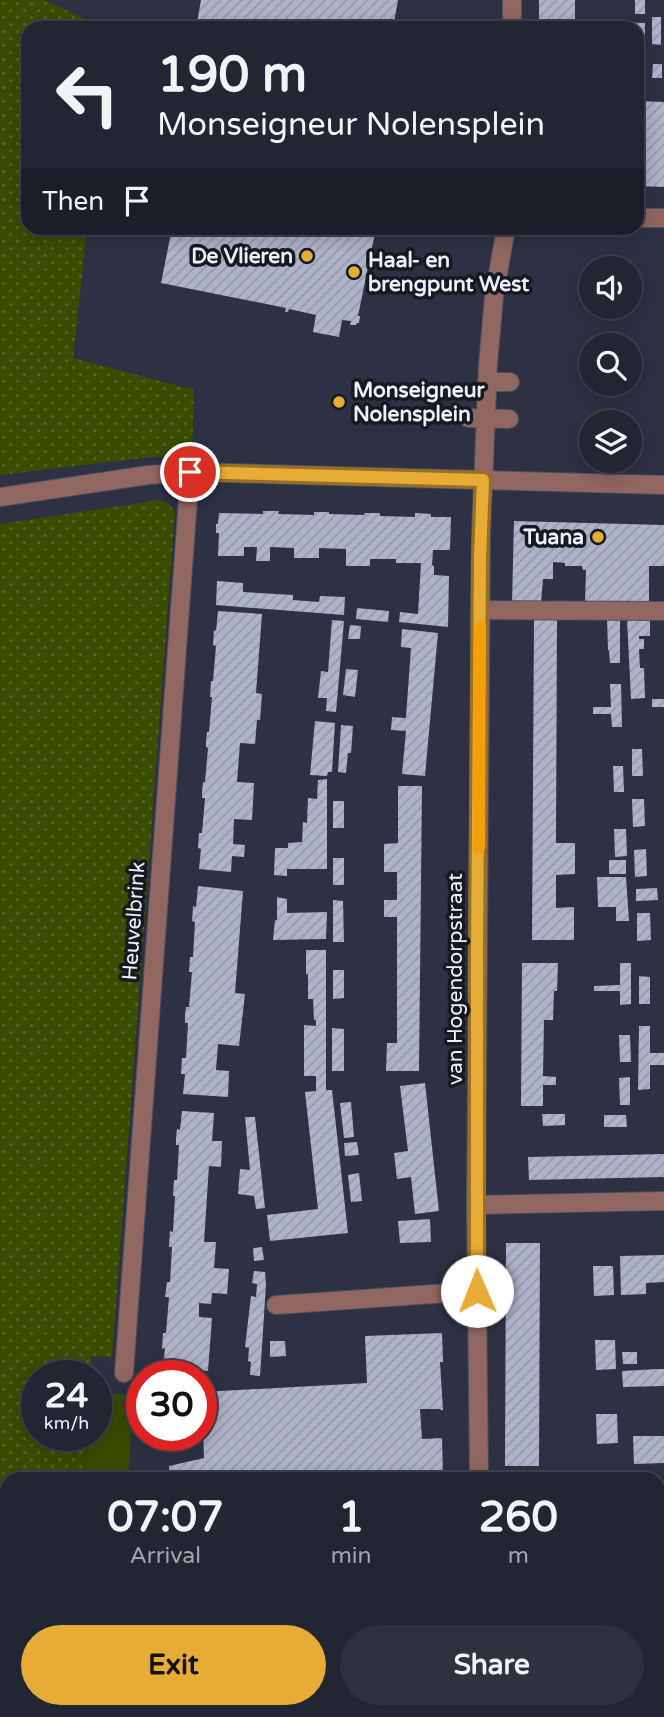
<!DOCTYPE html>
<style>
body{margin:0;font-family:"Varela Round",sans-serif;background:#2e313e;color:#f1f3f6;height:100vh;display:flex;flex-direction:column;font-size:26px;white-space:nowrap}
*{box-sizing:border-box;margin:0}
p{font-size:23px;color:#a2a5ac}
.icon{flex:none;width:38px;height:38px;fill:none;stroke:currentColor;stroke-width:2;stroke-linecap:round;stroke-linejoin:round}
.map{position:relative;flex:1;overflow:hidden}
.drawer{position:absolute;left:0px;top:1472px;width:665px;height:247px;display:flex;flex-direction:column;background:#222532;border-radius:21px 21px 0 0;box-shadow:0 4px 18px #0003,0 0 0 2px #3f424d}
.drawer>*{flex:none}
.guide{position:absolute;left:21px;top:21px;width:623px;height:214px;border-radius:21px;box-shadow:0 4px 18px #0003,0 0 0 2px #3f424d;background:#222532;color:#f1f3f6;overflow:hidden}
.fabs{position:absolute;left:579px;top:256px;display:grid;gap:14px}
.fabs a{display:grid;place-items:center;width:63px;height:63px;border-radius:50%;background:#222532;box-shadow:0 4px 18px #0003,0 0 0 2px #3f424d;font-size:35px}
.speed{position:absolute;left:21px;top:1360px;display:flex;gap:14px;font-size:35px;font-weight:700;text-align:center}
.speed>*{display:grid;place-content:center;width:91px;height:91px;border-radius:50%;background:#222532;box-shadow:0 4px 18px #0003,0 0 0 2px #3f424d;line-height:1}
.speed small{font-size:18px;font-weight:400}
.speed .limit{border:10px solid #d22;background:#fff;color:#111}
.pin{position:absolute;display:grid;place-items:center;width:60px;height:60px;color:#fff;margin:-30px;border:4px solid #fff;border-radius:50%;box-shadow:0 2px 7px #0007}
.me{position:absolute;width:77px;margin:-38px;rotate:359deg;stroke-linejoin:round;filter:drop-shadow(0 0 5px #0008)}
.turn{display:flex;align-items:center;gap:24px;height:147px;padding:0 21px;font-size:32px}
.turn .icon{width:91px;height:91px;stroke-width:2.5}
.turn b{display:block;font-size:49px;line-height:60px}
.then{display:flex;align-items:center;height:66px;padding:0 21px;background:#0003;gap:14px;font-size:26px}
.eta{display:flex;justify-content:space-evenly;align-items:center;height:119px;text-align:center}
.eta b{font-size:42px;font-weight:800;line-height:49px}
.primary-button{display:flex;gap:14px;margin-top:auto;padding:14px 21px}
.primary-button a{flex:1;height:80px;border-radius:42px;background:#e6ac36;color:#111;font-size:28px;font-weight:800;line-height:80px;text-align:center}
.primary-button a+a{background:#2e313e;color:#f1f3f6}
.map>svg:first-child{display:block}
</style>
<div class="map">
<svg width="664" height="1717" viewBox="0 0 664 1717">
<defs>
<pattern id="grass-dots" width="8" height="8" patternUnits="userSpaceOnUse" patternTransform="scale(1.75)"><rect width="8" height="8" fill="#394c00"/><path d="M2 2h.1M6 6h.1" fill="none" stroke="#566626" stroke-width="1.8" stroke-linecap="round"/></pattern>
<pattern id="building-hatch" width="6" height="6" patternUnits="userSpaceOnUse" patternTransform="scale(1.75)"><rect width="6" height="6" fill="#aeb3ca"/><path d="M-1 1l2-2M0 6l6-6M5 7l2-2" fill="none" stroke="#9498aa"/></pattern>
</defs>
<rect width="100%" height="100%" fill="#2d3143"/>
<!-- grass -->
<g fill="url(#grass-dots)">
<polygon points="0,0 44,0 105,28 28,28 28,228 87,228 73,358 194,390 192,454 134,459 0,475"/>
<polygon points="159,500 169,504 175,512 112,1357 91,1356 90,1375 37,1376 37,1435 87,1435 84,1479 7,1479 7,1548 0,1547 0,524"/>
</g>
<!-- park -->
<polygon fill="#394c00" points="96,1392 133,1395 128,1479 84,1479 87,1435 96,1435"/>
<!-- building -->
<g fill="url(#building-hatch)">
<polygon points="201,0 398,0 393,28 196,28"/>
<polygon points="539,0 575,0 575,21 587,21 587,28 539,28"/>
<rect x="635" y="0" width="10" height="14"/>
<polygon points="652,17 661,17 661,45 652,44"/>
<polygon points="613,22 645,23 645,58 637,58 637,28 613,28"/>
<polygon points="653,64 662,64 662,78 652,78"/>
<rect x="637" y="73" width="8" height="14"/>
<polygon points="637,101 664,102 664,187 637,186"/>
<polygon points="172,228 376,228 358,316 360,316 359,323 357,323 356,325 350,325 351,321 342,320 339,337 313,332 316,315 289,309 288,312 285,312 286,308 161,283"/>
<polygon points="263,511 279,511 278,514 314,515 314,512 329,512 329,514 365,515 364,513 380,513 380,516 415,517 415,513 431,514 431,517 451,517 450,550 433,550 432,565 434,566 434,575 449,576 448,627 399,622 400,612 418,614 421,563 396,563 396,559 370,559 370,566 346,566 346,549 319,548 319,558 294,558 294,548 270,547 270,561 256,561 257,547 244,547 244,556 218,556 219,533 216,533 216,524 218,524 219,513 263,514"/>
<polygon points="514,521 664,525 664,566 649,566 649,603 585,603 586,570 583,570 582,566 565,566 565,563 553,562 553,579 543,579 541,603 512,603"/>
<polygon points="217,581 243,583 243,592 293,595 293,600 319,602 320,596 345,597 344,615 216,605"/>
<polygon points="357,608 389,611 388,622 356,619"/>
<polygon points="218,611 262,614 256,693 262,694 260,720 257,720 255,744 240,743 237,782 254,783 252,820 234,819 233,844 245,845 244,857 232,856 231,872 199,869 201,849 198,848 199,833 202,833 205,798 202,798 202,792 203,782 205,782 208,748 206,747 206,741 207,732 209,732 212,697 210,697 211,681 213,681 216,646 213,645 214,630 216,631"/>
<polygon points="534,618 557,618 556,843 575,843 575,874 556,875 556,908 574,907 574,940 532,940"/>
<polygon points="607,618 620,618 620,663 610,663 609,651 608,650"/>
<polygon points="650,618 650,636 639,636 639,639 644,639 644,649 639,649 640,668 644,668 645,698 631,699 627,619"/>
<polygon points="332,620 344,621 336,712 326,711 327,698 318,698 321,671 328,672"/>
<polygon points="350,625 361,626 360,639 348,639"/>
<polygon points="402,629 438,633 425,776 402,774 406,731 391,730 392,717 405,718 406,717 411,648 401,647"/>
<polygon points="346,669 358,670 355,697 343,695"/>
<polygon points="610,684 621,684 622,727 612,727 611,714 593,714 593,707 611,707"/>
<rect x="652" y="699" width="12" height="8"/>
<polygon points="315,721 335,723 332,772 328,772 327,776 310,775"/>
<polygon points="341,725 353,726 351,753 348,753 346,773 338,772"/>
<polygon points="632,749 642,749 643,776 632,776"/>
<polygon points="613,766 623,766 624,792 614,792"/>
<polygon points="327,779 327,869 287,869 287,876 274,875 275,848 288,848 288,843 302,842 303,822 307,823 308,798 317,799 318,780"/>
<polygon points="398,786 422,786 419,1071 386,1071 387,1043 397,1043 397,917 384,917 384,900 397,900 397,872 384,872 384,844 398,843"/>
<polygon points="632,799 644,799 645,826 633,827"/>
<rect x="333" y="801" width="11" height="27"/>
<polygon points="614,829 626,829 627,856 615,857"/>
<polygon points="646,849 647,876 635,877 634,850"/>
<rect x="333" y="858" width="11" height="27"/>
<rect x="609" y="860" width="17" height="14"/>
<polygon points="597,877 626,877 629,921 616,921 616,907 598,907"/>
<polygon points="198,886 243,891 235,993 245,994 239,1046 218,1044 216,1070 229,1071 228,1097 183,1094 185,1074 181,1074 182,1058 186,1058 188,1023 185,1023 185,1015 186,1007 189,1007 192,972 189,972 190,957 193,957 195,922 192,921 193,906 196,907"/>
<polygon points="657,888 658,900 636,901 636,889"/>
<polygon points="277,897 287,899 287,913 327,912 326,939 273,940 275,920 277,920"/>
<polygon points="333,900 343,901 344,942 333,942"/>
<polygon points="637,913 650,913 651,940 637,941"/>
<polygon points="306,950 326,950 326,1090 332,1090 348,1233 270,1241 267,1215 318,1209 305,1092 316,1091 316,1076 304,1076 304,1025 316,1026 316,1020 314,1020 313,999 308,999 308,974 306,975"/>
<polygon points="522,963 558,963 557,991 554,991 553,1020 544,1020 543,1076 556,1077 556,1085 543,1085 543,1106 521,1106"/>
<polygon points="620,963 631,963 631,1004 620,1005 620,991 594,991 594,986 620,985"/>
<polygon points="333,970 344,970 344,998 333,999"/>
<polygon points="639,976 650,977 650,1004 639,1004"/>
<polygon points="639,1026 650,1026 650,1053 664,1053 664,1065 650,1065 650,1089 638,1090"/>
<polygon points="332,1028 344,1029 344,1071 332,1071"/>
<polygon points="619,1035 630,1035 631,1062 620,1062"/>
<polygon points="630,1077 630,1105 620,1105 619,1078"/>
<polygon points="425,1083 439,1211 415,1214 411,1177 397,1179 394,1153 408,1151 400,1086"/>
<polygon points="351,1102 354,1137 344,1138 340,1103"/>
<polygon points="182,1111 214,1113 212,1141 222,1141 221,1167 209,1166 204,1242 216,1242 214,1268 229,1269 227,1294 212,1293 211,1304 199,1303 199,1317 212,1318 208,1371 163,1368 165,1348 162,1349 163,1333 166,1333 169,1297 165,1297 167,1282 170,1282 172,1247 169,1247 170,1231 173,1232 175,1196 173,1196 174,1180 177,1180 179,1145 176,1145 176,1138 177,1129 180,1130"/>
<polygon points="542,1114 565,1114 565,1125 543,1126"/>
<polygon points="604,1115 626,1115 627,1127 604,1127"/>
<polygon points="245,1117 255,1117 265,1208 256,1209 254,1196 238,1194 240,1169 250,1170"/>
<polygon points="357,1142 359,1155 345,1156 344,1143"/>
<polygon points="664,1154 664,1177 529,1180 528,1157"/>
<polygon points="359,1173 362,1201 351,1202 348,1175"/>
<polygon points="430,1219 431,1242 400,1243 398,1221"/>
<polygon points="506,1243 540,1243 539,1466 505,1466"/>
<polygon points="262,1247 264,1260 254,1261 253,1248"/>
<polygon points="664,1255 664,1282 646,1283 646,1294 621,1295 620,1256"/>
<polygon points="593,1266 613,1266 614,1295 594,1296"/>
<polygon points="254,1271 265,1272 266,1285 260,1376 250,1375 251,1362 248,1361 249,1348 245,1347 251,1296 256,1297 257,1284 252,1283"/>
<polygon points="442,1333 443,1362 440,1362 443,1410 441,1410 440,1409 420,1409 422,1439 442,1438 443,1475 387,1477 387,1474 334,1476 334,1472 321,1473 322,1479 169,1479 169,1466 204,1458 202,1392 367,1383 365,1336"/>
<polygon points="595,1340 615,1340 616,1369 596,1370"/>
<polygon points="270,1341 285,1341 286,1356 270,1357"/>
<polygon points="622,1352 637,1352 637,1364 623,1364"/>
<polygon points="658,1369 664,1369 664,1386 623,1387 622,1371"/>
<polygon points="596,1414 617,1414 618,1443 597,1444"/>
<polygon points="633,1436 664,1436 664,1463 634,1464"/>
<rect x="658" y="1632" width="6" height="33"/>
<rect x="0" y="1666" width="7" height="44"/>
<polygon points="371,1712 398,1712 398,1717 357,1717 356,1713"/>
<rect x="443" y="1712" width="43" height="5"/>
<polygon points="503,1712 650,1712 651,1714 595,1717 504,1717"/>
</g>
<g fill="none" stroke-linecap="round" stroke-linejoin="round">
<!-- minor casing -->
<g stroke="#4c5061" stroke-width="20">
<g id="minor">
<polyline points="512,28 512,0"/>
<polyline points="637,218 664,218"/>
<polyline points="487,382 510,382"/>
<polyline points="468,418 509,419"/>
<polyline points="0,497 148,475 190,472 664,485"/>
<polyline points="480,610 664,611"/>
<polyline points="476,1205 664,1201"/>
<polyline points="276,1305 477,1291"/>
<polyline points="124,1373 190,472"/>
<polyline points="479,1479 476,1205 481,533 488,365 494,296 506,228"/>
<polyline points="658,1495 664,1495"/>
<polyline points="658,1568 664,1568"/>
<polyline points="0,1600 7,1599"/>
</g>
</g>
<!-- minor -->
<use href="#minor" stroke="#926661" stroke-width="18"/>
</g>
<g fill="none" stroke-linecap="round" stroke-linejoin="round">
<!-- route casing -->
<g stroke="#967023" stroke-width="18">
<polyline id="route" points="190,472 483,480 480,558 477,951 477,1291"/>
</g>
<!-- route -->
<use href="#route" stroke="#e6ac36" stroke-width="12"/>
<!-- slow -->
<polyline stroke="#f59e0b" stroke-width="12" points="479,848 480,627"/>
</g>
<!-- markers -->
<g fill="#e6ac36" stroke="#171921" stroke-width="2.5">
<circle cx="307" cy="256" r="7"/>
<circle cx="354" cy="272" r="7"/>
<circle cx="339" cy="402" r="7"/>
<circle cx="598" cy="537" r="7"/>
</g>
<g text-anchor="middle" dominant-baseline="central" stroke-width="7" stroke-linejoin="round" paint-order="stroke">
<!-- poi labels -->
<g font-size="21" font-weight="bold" fill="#edf0fc" stroke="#171921" text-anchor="end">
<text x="293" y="256">De Vlieren</text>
<text x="368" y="260" text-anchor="start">Haal- en<tspan x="368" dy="24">brengpunt West</tspan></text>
<text x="353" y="390" text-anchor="start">Monseigneur<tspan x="353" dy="24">Nolensplein</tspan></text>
<text x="584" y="537">Tuana</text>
</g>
<!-- street labels -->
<g font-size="21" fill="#edf0fc" stroke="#171921">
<text transform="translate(134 921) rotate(-86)">Heuvelbrink</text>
<text transform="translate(455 979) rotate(-90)">van Hogendorpstraat</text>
</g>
</g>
</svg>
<div class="fabs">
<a><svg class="icon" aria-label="sound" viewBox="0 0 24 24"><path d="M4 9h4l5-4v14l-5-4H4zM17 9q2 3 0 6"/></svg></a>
<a><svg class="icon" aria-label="search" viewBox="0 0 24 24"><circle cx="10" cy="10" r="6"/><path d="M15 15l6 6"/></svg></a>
<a><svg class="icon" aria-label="layers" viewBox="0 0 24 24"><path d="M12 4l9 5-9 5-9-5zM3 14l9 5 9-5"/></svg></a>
</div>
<div class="speed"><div>24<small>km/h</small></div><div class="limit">30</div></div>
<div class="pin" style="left:190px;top:472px;background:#d93025"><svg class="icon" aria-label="arrive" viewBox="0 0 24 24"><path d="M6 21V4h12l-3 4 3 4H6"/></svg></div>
<svg class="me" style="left:477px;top:1291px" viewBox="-20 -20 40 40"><circle r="19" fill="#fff"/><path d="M0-13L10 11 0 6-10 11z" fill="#e6ac36"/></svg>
<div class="guide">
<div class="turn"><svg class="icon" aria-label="left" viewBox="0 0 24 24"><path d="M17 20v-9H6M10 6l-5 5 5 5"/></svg><div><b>190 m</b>Monseigneur Nolensplein</div></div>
<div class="then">Then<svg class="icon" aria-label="arrive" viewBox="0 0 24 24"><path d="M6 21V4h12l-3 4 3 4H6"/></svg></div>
</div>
<section class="drawer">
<div class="eta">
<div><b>07:07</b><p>Arrival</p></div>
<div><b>1</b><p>min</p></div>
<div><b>260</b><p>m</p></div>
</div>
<div class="primary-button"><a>Exit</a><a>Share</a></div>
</section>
</div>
